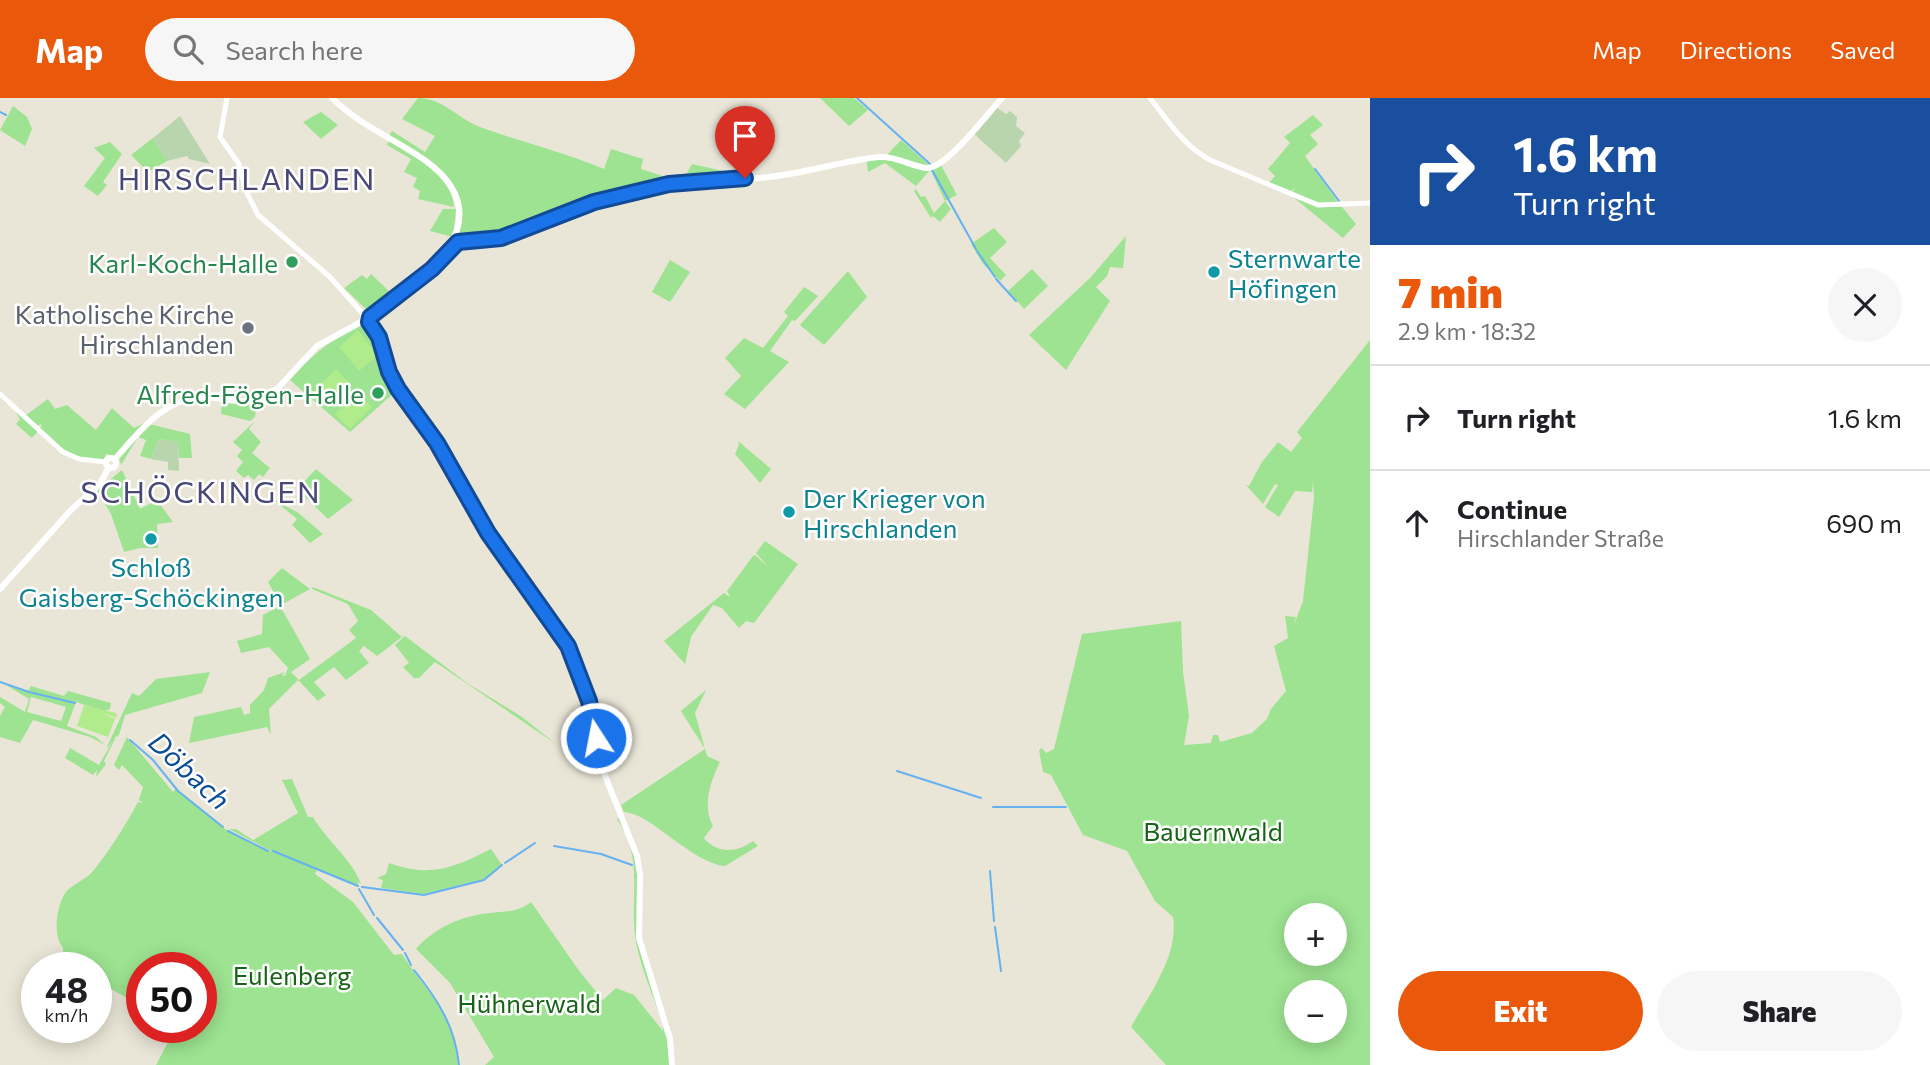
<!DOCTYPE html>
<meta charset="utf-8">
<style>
body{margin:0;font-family:Commissioner,sans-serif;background:#f6f6f6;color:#202124;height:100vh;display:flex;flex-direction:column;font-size:26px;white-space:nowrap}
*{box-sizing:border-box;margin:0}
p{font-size:23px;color:#757577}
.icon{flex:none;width:38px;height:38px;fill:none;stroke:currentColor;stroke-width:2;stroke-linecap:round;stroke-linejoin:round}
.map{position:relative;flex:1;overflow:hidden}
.panel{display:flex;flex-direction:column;background:#fff;width:560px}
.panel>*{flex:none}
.guide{background:#1a4fa0;color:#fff;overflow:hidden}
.buttons{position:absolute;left:1284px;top:805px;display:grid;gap:14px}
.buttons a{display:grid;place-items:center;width:63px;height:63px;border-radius:50%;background:#fff;box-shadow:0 4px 18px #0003;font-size:35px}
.speed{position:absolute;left:21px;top:854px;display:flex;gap:14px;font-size:35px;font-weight:700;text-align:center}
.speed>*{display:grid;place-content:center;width:91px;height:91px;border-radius:50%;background:#fff;box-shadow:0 4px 18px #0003;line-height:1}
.speed small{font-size:18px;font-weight:400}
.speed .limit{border:10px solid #d22;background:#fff;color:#111}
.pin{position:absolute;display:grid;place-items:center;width:60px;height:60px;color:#fff;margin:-72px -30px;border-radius:50% 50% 50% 0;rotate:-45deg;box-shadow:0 0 7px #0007}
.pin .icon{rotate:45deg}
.me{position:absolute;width:77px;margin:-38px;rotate:349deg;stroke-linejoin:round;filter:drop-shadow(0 0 5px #0008)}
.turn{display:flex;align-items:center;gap:24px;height:147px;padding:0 28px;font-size:32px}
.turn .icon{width:91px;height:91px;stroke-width:2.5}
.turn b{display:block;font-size:49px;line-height:60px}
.round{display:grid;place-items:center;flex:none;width:74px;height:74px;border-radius:37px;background:#f6f6f6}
.headline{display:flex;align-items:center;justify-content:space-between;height:119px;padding:0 28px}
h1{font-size:42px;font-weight:800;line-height:52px;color:#ea580c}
.button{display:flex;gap:14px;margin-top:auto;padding:14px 28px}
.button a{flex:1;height:80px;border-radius:42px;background:#ea580c;color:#fff;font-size:28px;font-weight:800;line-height:80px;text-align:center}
.button a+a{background:#f6f6f6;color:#202124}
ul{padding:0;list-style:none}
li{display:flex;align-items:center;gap:21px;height:105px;padding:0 28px;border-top:2px solid #e0e0e0}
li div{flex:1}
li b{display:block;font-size:26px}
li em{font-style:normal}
header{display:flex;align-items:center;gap:42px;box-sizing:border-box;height:98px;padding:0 35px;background:#ea580c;color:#fff}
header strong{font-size:33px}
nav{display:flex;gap:38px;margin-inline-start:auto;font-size:24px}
.search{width:490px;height:63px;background:#f6f6f6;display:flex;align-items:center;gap:18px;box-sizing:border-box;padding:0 24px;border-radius:38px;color:#757577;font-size:26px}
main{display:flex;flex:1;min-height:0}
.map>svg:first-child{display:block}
</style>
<header>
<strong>Map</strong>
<div class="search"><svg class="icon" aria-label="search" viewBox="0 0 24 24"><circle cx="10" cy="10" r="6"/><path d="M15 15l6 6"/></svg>Search here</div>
<nav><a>Map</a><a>Directions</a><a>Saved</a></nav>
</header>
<main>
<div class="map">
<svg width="1370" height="967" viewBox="0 0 1370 967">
<rect width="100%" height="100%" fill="#eae6d7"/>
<!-- green -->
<g fill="#9de391" fill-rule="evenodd">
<path d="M418 0C443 0 457 20 480 29 521 44 563 54 604 71L611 51 643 61 641 71 681 84 630 95 487 146 459 153 414 189 460 144 455 138C461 133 460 127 460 118 458 80 417 59 388 40L392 33 425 54 435 38 402 21Z"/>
<polygon points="820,0 854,0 868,12 849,28"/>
<polygon points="13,8 27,19 32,31 25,48 0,32"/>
<polygon points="321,14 338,27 321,41 303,24"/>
<polygon points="1313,17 1323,27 1310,37 1318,46 1305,58 1340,107 1325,107 1292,94 1296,89 1291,93 1269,85 1275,78 1268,71 1290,45 1292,47 1284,39"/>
<polygon points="153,40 167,63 148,74 131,57"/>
<path d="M389 42C414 57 452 77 454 109L418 101 420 93 413 89 417 80 404 74 411 61 387 47Z"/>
<polygon points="901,42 929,67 930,72 916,88 885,65 868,74 866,60 886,58"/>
<polygon points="110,44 122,56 103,84 107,87 98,98 84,88 105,60 94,50"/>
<polygon points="692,66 732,75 745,82 741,90 723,81 682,84"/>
<polygon points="941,67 957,97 945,103 951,111 940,124 933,118 931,120 914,93 916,91 921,99 925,98 934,115 945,103 931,73"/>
<polygon points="1292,98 1321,109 1342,109 1356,126 1343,140"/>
<polygon points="443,111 456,111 453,139 430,133"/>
<polygon points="994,130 1007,144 990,160 1006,177 1000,183 983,166 971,146"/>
<polygon points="1126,138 1123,170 1110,169 1107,178 1096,189 1110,203 1066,272 1029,237 1090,180"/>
<polygon points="670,162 690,174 670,204 652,194"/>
<polygon points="1032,171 1048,188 1024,211 1008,193"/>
<polygon points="848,173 867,199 824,247 800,227"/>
<polygon points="371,176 395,199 369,216 363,213 368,213 344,190 362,177 367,181"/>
<polygon points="804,189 818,198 795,223 792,222 770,253 789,264 745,311 724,296 741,278 725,260 744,240 763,250 788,218 784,214"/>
<path d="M361 227 370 228 377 240 386 270 434 340 477 420 474 423 434 347 395 294 350 334 290 282C314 255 329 243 361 227Z"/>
<path d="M1370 242V967H1166L1131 929C1149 897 1179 858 1173 819L1155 803 1127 753 1083 737 1051 677 1043 674 1039 652 1042 650 1046 655 1054 651 1082 536 1181 523 1183 574 1189 618 1184 647 1211 645 1213 637H1218L1220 644 1252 635 1267 621 1271 611 1286 593 1274 548 1288 540 1285 518 1296 519 1294 527 1303 503 1314 400 1313 384 1312 394 1295 393 1279 419 1265 409 1278 387 1275 386 1263 406 1246 387 1249 388 1262 364 1278 344 1291 354 1302 340 1297 334ZM1297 817H1335V856H1297ZM1297 894H1335V933H1297Z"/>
<path d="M0 296 25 318 48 301 55 311 67 307 96 332 112 310 134 330 146 324 115 358 106 356 103 362C72 360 62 352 40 331L42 326 36 328 39 332 32 340 16 326 20 321 15 313 0 300Z"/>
<polygon points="222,304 252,306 256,311 255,319 250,323 221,316"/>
<polygon points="255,323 249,331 261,344 252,355 270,370 263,379 259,376 254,382 248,377 244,380 236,373 243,364 237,358 242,352 233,344"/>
<polygon points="149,326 190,336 192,360 179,360 178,344 159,341 151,361 140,358 146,342 138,339 121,367 119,360"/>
<polygon points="738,343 771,371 760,385 735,356 739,347"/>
<polygon points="316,371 353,402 328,421 297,391"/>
<polygon points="122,372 140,411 157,402 173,424 157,426 158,450 140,450 124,454 111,416 97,392"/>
<polygon points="274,402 297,414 323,436 310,445 292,427 297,421"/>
<polygon points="765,443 798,466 754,525 746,523 739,530 722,510 713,507 691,539 685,566 664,543 724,495 730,499 727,493 753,458 755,457 768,469 756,455"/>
<polygon points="282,470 310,491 281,507 268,484"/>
<polygon points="313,489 371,512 402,539 377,558 364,548 359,553 369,565 346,582 334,569 314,584 326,597 318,603 298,582 269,611 271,637 267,629 189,645 194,619 241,609 244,617 250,615 250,607 264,592 268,580 285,574 282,577 285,578 288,570 269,549 241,555 237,543 262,536 263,517 280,508 310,561 291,574 299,582 356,540 349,532 358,523 348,506 312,491"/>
<polygon points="405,538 467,585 522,619 556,646 435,564 419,580 414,580 403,569 409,565 395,547"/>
<polygon points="210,574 202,595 125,617 119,637 114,640 115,641 104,663 106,666 96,679 97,672 93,677 65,660 70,650 99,667 113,643 106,651 132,595 139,598 156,581"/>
<path d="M6 587 28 593 31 588 64 598 68 593 111 605 110 611 104 613 76 604 67 628 96 639 105 647 90 639 33 622 20 645 0 639V618L5 609 0 605V599L25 614 29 601ZM31 599 66 609 61 623 27 614Z"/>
<path d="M706 592 695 615 707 658 720 664C710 684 702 708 713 728L704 740C717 756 737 755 753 743L758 748 725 768C691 765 651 715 624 714L621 707 705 651 681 613Z"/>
<path d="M127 639 173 694 175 691 225 731 268 753H271L229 731H236L253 742 298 715 282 682 292 681 308 719H313C326 742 352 761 361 786L358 784V788L354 787 298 764 317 772 315 776 353 804 394 857 402 856C429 898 453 913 458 967H156L176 929H201V870H142V908L96 883V870H82L70 857 63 861V850C53 837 56 812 64 797 69 787 85 783 93 773 110 752 125 728 138 704L143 705 139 702 143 689 122 667 119 672 114 667Z"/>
<path d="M623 719 638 765 637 825 667 929 671 967H485L494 959 450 885 416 851C434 830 461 818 489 815 505 813 517 815 531 804L580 874 603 902 616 890 634 897 663 933 662 922C652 895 639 866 635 838 630 794 644 762 617 721Z"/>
<path d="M491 751 502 767 484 781 424 796 381 790 383 782 377 780 386 776 389 765C431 780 453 770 491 751Z"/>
</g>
<!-- cemetery -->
<g fill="#b9d5ae">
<polygon points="996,9 1006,16 1010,13 1017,19 1016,28 1025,35 1019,43 1021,48 1006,65 973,35"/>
<polygon points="180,18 210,66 189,61 187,58 167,63 153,40"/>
<polygon points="159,341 178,344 179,373 168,372 168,364 151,361"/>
</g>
<!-- pitch -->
<g fill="#b0eb8c">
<polygon points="358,232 381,262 376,259 359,273 339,249"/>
<polygon points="336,271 351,287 329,309 314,293"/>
<polygon points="357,294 372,309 350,331 335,316"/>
<polygon points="84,607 116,615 117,620 103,615 115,621 108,639 77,628"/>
</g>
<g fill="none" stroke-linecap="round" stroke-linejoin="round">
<!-- stream -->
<g stroke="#65b1f1" stroke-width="2">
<polyline points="857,0 930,66"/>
<polyline points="0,14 6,17"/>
<polyline points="1315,71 1339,103"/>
<polyline points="932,72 976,151"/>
<polyline points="977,153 995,179"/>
<polyline points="996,181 1016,203"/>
<polyline points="0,584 29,594 75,605"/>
<polyline points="130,642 153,662 178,693 223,729"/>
<polyline points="897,673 981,700"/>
<polyline points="993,709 1066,709"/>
<polyline points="228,733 268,753"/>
<polyline points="554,748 601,756 632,767"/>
<polyline points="273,753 358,788"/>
<polyline points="505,765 535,745"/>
<polyline points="990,773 994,823"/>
<polyline points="362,789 424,797 484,782 502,767"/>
<polyline points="359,791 374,817"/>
<polyline points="377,820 403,852"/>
<polyline points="995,829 1001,873"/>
<polyline points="405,855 411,867"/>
<path d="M414 872C438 902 455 928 459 967"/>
</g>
<!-- tertiary -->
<g stroke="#fff" stroke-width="5">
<polyline points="227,0 220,39 239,66 245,91 258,117 330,179 364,217"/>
<path d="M1150 0C1168 23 1184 48 1210 62L1318 107 1370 105"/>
<polyline points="0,296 63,354 79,361 106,364"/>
</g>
<!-- secondary -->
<g stroke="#fff" stroke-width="6">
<path d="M332 0C359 27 395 41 426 63 506 122 424 185 370 219"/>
<path d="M455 140C484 158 561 117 591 106 652 83 707 85 769 79 806 75 842 63 879 59 897 58 910 68 927 70 946 71 988 15 1002 0"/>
<circle cx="367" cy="221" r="4.5"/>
<polyline points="370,224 379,239 389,274 398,291 437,345 488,435 563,539 574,561 588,603 602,670 637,758 640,777 639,840 670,941 672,967"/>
<circle cx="257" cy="302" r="5"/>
<polyline points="261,300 278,290 317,248 363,223"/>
<circle cx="111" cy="365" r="5"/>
<path d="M115 361C139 334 163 301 202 299 219 299 235 305 251 303"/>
<polyline points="0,491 71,412 100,386 109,369"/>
</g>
</g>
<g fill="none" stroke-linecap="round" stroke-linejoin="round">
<!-- route casing -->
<g stroke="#114b97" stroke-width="18">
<polyline id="route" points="596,640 589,603 568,548 488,435 437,345 398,291 389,274 379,239 369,224 370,219 432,171 458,144 501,140 594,104 669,86 745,80"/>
</g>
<!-- route -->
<use href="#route" stroke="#1a73e8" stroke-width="12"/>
</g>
<!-- markers -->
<g fill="#2e9e5b" stroke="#fff" stroke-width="2.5">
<circle cx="292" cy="164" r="7"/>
<circle cx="378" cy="295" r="7"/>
</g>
<g fill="#0f9aa8" stroke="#fff" stroke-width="2.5">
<circle cx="1214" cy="174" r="7"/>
<circle cx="789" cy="414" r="7"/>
<circle cx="151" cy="441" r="7"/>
</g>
<circle fill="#6b7280" stroke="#fff" stroke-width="2.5" cx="248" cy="230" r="7"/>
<g text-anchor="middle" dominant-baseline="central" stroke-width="5" stroke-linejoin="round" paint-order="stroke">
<!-- culture labels -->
<g font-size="26" fill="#0d838f" stroke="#fff" text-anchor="start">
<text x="1228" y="159">Sternwarte<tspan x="1228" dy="30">Höfingen</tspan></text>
<text x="803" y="399">Der Krieger von<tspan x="803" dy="30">Hirschlanden</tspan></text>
<text x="151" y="468" text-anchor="middle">Schloß<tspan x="151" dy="30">Gaisberg-Schöckingen</tspan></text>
</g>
<!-- leisure labels -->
<g font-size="26" fill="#27864d" stroke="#fff" text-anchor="end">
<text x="278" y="164">Karl-Koch-Halle</text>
<text x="364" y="295">Alfred-Fögen-Halle</text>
</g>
<!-- worship labels -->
<g font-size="26" fill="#5b616d" stroke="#fff" text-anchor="end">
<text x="234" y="215">Katholische Kirche<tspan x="234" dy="30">Hirschlanden</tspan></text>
</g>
<!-- park labels -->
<g font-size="26" fill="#186417" stroke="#fff">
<text x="1213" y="732">Bauernwald</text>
<text x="292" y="876">Eulenberg</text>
<text x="529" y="904">Hühnerwald</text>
</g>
<!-- water labels -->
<g font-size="28" font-style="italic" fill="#094b98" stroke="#fff">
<text transform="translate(190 672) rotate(43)">Döbach</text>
</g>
<!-- quarter labels -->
<g font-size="30" letter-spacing="2" fill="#474778" stroke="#fff">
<text x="247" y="79">HIRSCHLANDEN</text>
<text x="201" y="392">SCHÖCKINGEN</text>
</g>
</g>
</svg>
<div class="buttons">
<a>+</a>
<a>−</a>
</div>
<div class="speed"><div>48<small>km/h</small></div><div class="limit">50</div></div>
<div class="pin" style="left:745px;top:80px;background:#d93025"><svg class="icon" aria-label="arrive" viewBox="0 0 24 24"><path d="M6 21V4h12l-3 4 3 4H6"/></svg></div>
<svg class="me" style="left:596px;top:640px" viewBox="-20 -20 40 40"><circle r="17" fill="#1a73e8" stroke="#fff" stroke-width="3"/><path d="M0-11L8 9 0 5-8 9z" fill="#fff"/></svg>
</div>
<section class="panel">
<div class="guide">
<div class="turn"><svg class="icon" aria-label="right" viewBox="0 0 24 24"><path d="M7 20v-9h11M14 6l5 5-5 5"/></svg><div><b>1.6 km</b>Turn right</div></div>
</div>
<div class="headline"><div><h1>7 min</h1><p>2.9 km · 18:32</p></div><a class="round"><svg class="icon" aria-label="close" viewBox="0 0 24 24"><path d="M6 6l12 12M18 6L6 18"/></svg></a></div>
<ul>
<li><svg class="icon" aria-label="right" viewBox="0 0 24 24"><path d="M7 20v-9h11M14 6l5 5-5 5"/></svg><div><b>Turn right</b></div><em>1.6 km</em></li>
<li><svg class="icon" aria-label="ahead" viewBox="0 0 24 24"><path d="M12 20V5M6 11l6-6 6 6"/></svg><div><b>Continue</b><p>Hirschlander Straße</p></div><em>690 m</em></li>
</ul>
<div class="button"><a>Exit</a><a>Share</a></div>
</section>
</main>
